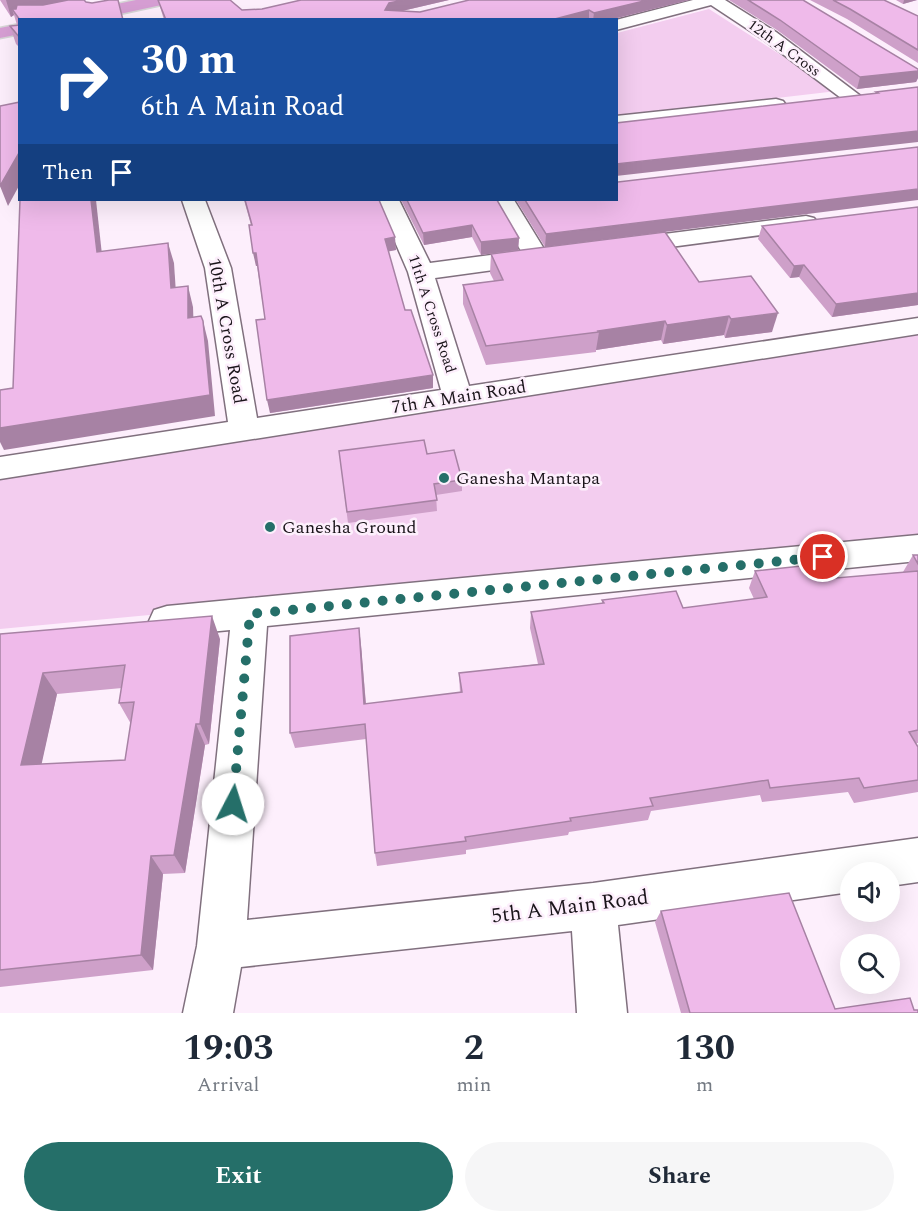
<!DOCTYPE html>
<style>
body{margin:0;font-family:Spectral,serif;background:#f6f6f7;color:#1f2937;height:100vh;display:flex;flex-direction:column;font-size:22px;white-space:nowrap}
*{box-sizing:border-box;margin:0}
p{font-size:20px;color:#747a83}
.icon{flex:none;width:33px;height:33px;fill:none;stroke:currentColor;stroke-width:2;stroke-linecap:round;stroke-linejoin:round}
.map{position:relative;height:1013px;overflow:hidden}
.drawer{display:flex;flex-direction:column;background:#fff;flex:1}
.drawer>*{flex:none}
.guide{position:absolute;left:18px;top:18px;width:600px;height:183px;border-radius:0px;box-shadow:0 6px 24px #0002;background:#1a4fa0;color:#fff;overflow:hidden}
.buttons{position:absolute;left:840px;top:862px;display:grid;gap:12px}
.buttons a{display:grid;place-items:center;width:60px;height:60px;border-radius:50%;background:#fff;box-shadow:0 6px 24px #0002;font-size:30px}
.pin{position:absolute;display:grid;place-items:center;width:51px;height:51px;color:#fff;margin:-26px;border:3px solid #fff;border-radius:50%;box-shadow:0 2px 6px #0007}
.me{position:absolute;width:66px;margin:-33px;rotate:5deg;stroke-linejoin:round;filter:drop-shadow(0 0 4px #0008)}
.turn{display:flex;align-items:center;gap:21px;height:126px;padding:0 24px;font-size:27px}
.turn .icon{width:78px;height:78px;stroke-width:2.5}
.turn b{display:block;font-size:42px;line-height:51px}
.then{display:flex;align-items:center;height:57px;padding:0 24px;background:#0003;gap:12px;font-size:22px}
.eta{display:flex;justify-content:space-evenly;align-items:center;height:102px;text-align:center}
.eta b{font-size:36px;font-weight:700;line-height:42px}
.primary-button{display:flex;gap:12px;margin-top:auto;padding:12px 24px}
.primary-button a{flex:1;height:69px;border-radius:36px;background:#256f69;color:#fff;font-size:24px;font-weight:700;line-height:69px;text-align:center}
.primary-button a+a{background:#f6f6f7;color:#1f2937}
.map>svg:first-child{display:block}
</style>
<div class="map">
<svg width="918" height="1013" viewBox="0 0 918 1013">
<rect width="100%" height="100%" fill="#fdeffc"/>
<!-- green -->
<g fill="#f3cdef">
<polygon points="709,9 837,91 617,117 617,33"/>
<polygon points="918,332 918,540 386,593 0,629 0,475"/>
</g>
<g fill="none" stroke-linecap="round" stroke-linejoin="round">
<!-- minor casing -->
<g stroke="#80707e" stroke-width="3">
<g id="minor">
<polygon points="693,0 725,0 776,32 862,97 859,101 845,101 764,40 711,5 616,30 616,20"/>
<polygon points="776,99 783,101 786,105 783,109 616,128 616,116"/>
<polygon points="182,200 205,200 231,268 257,418 441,390 408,272 377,200 399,200 430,263 521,251 492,200 514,200 549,257 546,262 537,264 435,278 469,386 918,318 918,334 0,479 0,457 228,422 205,268"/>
<polygon points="806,216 814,218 818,223 814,228 625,253 616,251 613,246 616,241 625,239"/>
<polygon points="918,535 918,561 267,626 247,920 593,883 918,838 918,882 890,886 890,873 850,873 850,892 618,925 627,1013 577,1013 572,931 241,967 233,1013 183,1013 197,946 230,630 167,636 154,632 149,621 154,610 167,606"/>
</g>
</g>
<!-- major casing -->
<g stroke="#d6d5d6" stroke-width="3">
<g id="major">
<polygon points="136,0 168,0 166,4 92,20 57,20 65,15"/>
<polygon points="20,24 20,34 0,38 0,28"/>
</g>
</g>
<!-- minor -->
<use href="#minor" fill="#fff" fill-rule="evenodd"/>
<!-- major -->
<use href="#major" fill="#d69ed3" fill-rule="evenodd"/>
</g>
<!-- wall -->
<g fill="#cea0c9" fill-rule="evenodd">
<polygon points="0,0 84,0 20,20 20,48 16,44 10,26 17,25 14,15 11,17"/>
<polygon points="158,0 242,10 262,9 301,0 449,0 402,11 420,12 469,0 689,0 609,20 164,20"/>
<polygon points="729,0 803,0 918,69 918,78 916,82 857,89 777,30"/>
<polygon points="810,0 884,0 918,16 918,63 847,19"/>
<polygon points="896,0 917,0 903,4"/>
<polygon points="244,200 379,200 396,250 388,251 405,310 433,375 433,388 270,413 265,319 257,266 256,266 251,225"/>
<polygon points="401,200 497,200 519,238 518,250 481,255 472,237 424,245"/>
<polygon points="516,200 616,200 545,247"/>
<polygon points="918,207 918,305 832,317 799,277 790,278 758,239 762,226"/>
<polygon points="491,254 699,282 772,332 725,338 724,335 663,344 661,340 596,350 596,352 486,365 463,304 463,285 494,281 490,273"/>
<polygon points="339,451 427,454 462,480 462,491 436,495 437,511 348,523"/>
<polygon points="913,555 918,555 918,743 916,743 918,747 918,792 854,803 848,792 762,802 760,795 651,811 648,820 569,832 568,835 466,850 466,854 377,866 375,853 366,739 295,748 290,733 361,645 366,704 460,693 459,673 538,664 530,628 531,612 602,603 602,600 683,608 754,599 749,588 755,571 836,578 903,572"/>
<path d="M0 634 220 639 209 744 205 745 185 873 163 874 153 970 0 987ZM122 688 119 703 131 724 125 760 41 764 57 694Z"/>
<polygon points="661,911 835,1009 914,1010 918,1013 681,1013 655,922"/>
</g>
<!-- shaded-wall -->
<g fill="#a782a4">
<polygon points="6,0 83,0 15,14 12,9 14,15 11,17"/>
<polygon points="404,0 449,0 389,14 385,10 389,3"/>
<polygon points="648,0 689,0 609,20 593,20 594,13"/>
<polygon points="904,0 917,0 903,4"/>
<polygon points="589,10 589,20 551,20"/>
<polygon points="918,71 918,78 916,82 857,89 860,77"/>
<polygon points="918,131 918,142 616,176 616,164"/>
<polygon points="20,151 20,184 8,206 0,186"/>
<polygon points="918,189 918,200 545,247 546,234"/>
<polygon points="91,200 96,200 104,273 97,252"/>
<polygon points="472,225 472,237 424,245 423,233"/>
<polygon points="395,237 396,250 386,252 385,239"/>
<polygon points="519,238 518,250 481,255 481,242"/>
<polygon points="168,243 174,263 177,309 171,288"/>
<polygon points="253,253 256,253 258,266 256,266"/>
<polygon points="804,265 799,277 790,278 794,266"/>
<polygon points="188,286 193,307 194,338 188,318"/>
<polygon points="918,293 918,305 832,317 836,304"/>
<polygon points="778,313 772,332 725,338 731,319"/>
<polygon points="729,316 724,335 663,344 667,325"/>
<polygon points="203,321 208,341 215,416 4,450 0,442 0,428"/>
<polygon points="665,321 661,340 596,350 599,332 598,331"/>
<polygon points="433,375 433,388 270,413 267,400"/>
<polygon points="212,616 220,639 209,744 200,724"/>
<polygon points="359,628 361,645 367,719 364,704"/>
<polygon points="43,673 57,694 37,785 21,765"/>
<polygon points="196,724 205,745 185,873 174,855"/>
<polygon points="151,856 163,874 153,970 141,955"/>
</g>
<!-- building -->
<g fill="#efbaea" stroke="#a782a4" stroke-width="1.5" fill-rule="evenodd">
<polygon points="68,0 84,0 86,2 92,3 109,0 118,0 123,20 20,20 12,9 16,9 17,5 43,5"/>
<polygon points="158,0 230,0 242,10 262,9 301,0 404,0 389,3 385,10 420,12 469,0 648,0 594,13 589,10 551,20 166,20"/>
<polygon points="748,0 803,0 918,69 918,71 860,77 780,20"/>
<polygon points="833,0 884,0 918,16 918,50 850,9"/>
<polygon points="20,25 20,38 10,26"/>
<polygon points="918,87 918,131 616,164 616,123 878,93 876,92"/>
<polygon points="20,102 20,151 0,186 0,106"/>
<polygon points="918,147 918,189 546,234 525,200 616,200 616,181 618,182"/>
<polygon points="20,200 91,200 97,252 168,243 171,288 188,286 188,318 201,316 203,321 210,395 0,428 0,390 13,388"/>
<polygon points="245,200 379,200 395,237 385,239 405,310 411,310 433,375 267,400 256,320 265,319 256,253 253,253 249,225 252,225"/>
<polygon points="407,200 497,200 519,238 481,242 472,225 423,233"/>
<polygon points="918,207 918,293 836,304 804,265 794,266 762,226"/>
<polygon points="665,232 699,282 751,276 778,313 731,319 729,316 667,325 665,321 598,331 599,332 486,346 463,285 503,280 491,254"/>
<polygon points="424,440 427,454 454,450 462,480 434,484 437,500 347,512 339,451"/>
<polygon points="913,555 918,555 918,564"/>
<polygon points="829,563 836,578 918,571 918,730 909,732 918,747 918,780 864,788 859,778 770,788 768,780 650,798 653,806 570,818 571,821 465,837 466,841 375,853 365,724 290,733 290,636 359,628 364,704 462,692 459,673 544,664 531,612 604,603 602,600 676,591 683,608 767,597 755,571"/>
<path d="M212 616 200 724H196L174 855 151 856 141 955 0 970V634ZM125 665 119 703 134 702 125 760 21 765 43 673Z"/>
<polygon points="789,893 835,1009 910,998 914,1010 918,1010 918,1013 690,1013 661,911"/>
</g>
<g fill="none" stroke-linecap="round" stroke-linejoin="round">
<!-- route -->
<polyline stroke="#256f69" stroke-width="10" stroke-dasharray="0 18" points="233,804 250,614 823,557"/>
</g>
<!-- markers -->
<g fill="#256f69" stroke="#fdeffc" stroke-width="2">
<circle cx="444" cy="478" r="6"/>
<circle cx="270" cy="527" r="6"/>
</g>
<g text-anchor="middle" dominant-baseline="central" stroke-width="5" stroke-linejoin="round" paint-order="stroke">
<!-- far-street labels -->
<g font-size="15" fill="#1a141a" stroke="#fdeffc">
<text transform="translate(784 48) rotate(36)">12th A Cross</text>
<text transform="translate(432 314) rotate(72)">11th A Cross Road</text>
</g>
<!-- street labels -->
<g font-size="18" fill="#1a141a" stroke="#fdeffc">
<text transform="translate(227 331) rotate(80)">10th A Cross Road</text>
<text transform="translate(459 397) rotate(-9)">7th A Main Road</text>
</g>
<!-- poi labels -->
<g font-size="18" fill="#1a141a" stroke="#fdeffc" text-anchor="start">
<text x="456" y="478">Ganesha Mantapa</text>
<text x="282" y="527">Ganesha Ground</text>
</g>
<!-- near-street labels -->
<g font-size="21" fill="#1a141a" stroke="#fdeffc">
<text transform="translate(570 907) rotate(-7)">5th A Main Road</text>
</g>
</g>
</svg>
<div class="buttons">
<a><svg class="icon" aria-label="sound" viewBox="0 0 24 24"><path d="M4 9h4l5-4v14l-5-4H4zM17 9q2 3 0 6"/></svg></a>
<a><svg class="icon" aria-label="search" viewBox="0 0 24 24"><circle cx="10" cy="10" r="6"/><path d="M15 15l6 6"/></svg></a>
</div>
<div class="pin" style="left:823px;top:557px;background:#d93025"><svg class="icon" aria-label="arrive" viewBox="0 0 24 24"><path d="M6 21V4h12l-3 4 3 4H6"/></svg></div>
<svg class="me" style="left:233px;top:804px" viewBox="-20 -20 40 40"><circle r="19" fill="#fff"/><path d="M0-13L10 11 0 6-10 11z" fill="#256f69"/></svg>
<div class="guide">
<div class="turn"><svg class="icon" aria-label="right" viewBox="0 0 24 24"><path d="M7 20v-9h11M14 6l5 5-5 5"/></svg><div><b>30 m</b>6th A Main Road</div></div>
<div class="then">Then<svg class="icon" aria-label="arrive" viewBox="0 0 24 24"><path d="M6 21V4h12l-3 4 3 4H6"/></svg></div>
</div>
</div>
<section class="drawer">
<div class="eta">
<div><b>19:03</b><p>Arrival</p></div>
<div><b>2</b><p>min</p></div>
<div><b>130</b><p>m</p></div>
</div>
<div class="primary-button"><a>Exit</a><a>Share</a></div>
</section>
